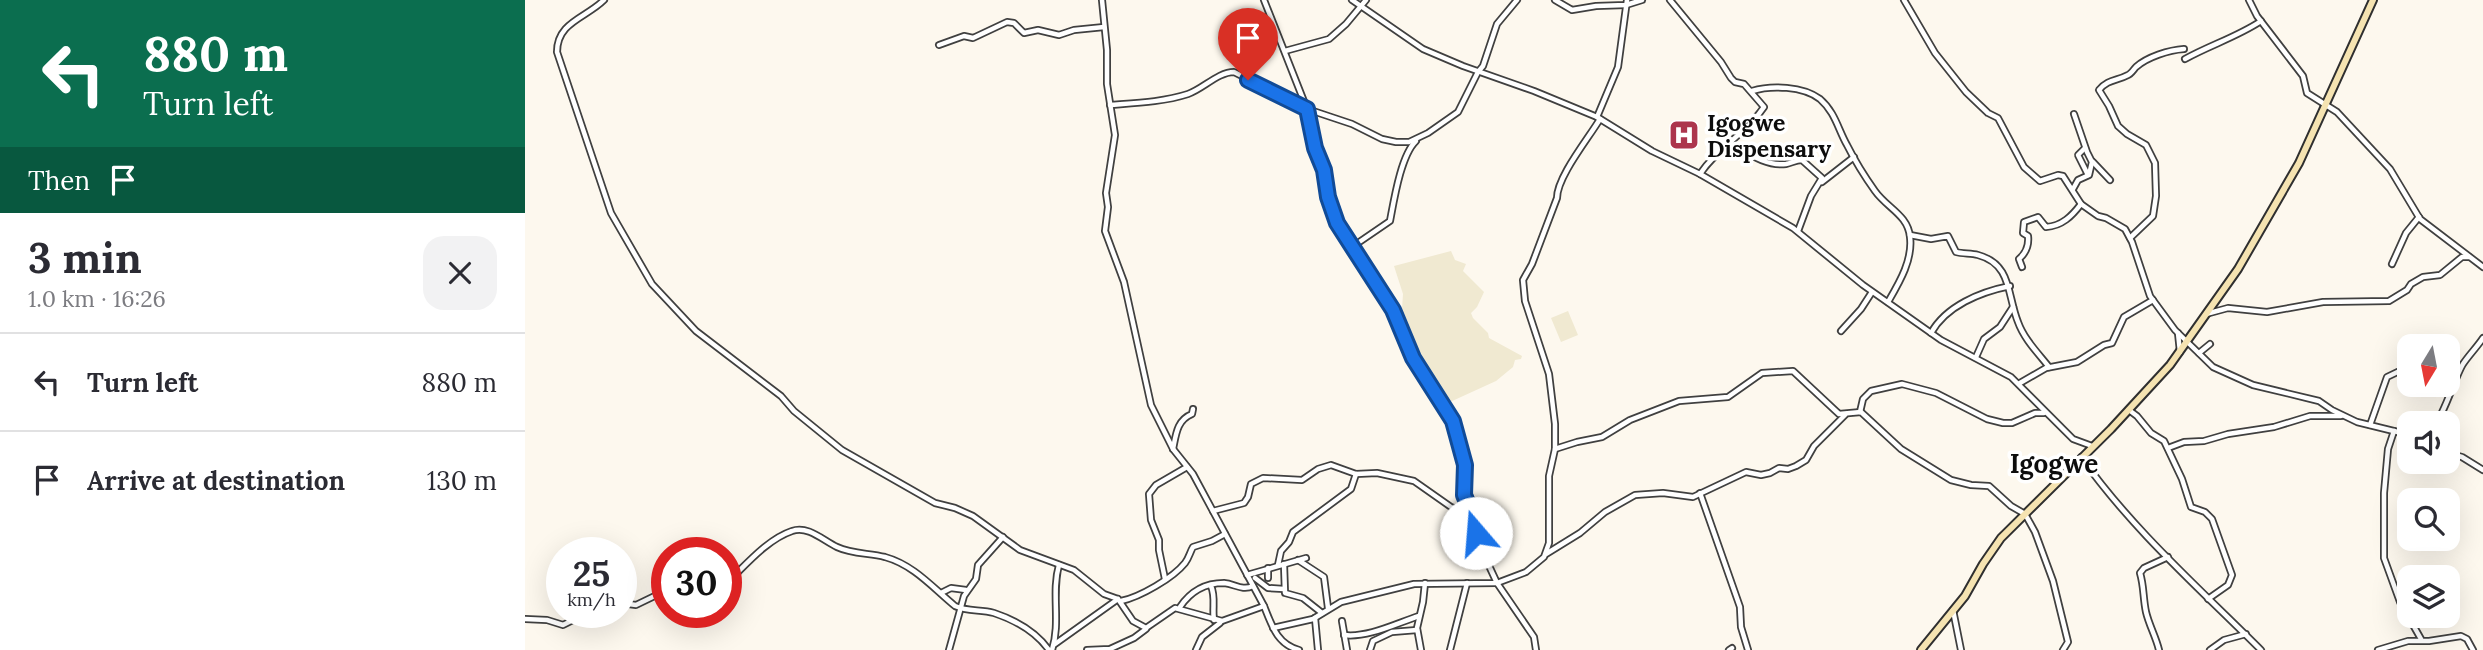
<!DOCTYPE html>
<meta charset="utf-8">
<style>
body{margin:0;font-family:Lora,serif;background:#f2f2f3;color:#2b2b33;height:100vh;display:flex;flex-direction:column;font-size:26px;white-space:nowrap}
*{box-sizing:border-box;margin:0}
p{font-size:23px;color:#7c7c81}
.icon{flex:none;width:38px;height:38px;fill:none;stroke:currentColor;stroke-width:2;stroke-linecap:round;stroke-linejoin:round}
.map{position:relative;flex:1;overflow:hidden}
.drawer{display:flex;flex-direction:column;background:#fff;width:525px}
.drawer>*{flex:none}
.hud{background:#0b6e4f;color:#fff;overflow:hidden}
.needle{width:46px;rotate:190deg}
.fabs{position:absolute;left:1872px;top:334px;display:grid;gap:14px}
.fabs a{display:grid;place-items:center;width:63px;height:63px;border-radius:14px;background:#fff;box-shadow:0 7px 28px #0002;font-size:35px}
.speed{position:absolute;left:21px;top:537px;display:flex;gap:14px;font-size:35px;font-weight:700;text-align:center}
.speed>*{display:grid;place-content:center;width:91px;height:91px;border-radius:50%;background:#fff;box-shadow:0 7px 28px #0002;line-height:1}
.speed small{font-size:18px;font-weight:400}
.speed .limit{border:10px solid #d22;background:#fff;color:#111}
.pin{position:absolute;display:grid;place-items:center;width:60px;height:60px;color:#fff;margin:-72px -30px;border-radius:50% 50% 50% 0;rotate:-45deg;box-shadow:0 0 7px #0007}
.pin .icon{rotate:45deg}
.me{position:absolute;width:77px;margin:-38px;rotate:342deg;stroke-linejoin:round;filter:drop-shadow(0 0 5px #0008)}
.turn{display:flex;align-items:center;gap:24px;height:147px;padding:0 28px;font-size:32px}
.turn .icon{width:91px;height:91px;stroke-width:2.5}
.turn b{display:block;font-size:49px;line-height:60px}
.then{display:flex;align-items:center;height:66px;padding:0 28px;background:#0003;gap:14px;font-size:26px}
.round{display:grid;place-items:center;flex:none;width:74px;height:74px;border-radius:21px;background:#f2f2f3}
.head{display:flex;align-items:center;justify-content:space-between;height:119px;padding:0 28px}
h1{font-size:42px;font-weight:800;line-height:52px}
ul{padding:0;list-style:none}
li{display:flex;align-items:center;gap:21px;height:98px;padding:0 28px;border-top:2px solid #e1e1e2}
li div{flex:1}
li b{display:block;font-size:26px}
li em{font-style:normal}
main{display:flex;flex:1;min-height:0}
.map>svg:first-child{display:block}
</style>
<main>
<section class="drawer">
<div class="hud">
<div class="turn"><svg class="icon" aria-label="left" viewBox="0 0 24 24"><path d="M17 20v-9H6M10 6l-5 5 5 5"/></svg><div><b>880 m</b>Turn left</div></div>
<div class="then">Then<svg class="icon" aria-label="arrive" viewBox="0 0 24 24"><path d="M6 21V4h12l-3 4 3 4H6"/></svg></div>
</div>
<div class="head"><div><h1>3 min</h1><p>1.0 km · 16:26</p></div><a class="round"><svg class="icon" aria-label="close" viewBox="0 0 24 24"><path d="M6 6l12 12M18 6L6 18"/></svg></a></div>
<ul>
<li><svg class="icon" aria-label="left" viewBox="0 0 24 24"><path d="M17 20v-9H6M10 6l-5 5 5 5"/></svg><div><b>Turn left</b></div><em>880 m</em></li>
<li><svg class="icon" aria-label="arrive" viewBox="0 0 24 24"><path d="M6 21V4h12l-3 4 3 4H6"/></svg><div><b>Arrive at destination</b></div><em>130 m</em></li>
</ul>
</section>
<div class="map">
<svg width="1958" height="650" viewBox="0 0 1958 650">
<rect width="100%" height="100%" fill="#fdf8ee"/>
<!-- farmland -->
<g fill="#f0e9d1">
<polygon points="926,251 930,260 941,264 938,271 959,292 952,307 946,313 948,318 963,333 964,338 997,356 996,359 990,360 988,367 971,381 925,402 916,398 887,349 877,309 878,294 869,266"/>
<polygon points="1043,311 1053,335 1036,342 1026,318"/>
</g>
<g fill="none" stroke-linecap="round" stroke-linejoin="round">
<!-- minor casing -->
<g stroke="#404040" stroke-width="8">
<g id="minor">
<path d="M79 0C61 18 32 22 32 52L86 213 127 284 171 331 256 396 269 411 317 450 410 503 430 508 448 516 495 550 549 570 579 594 593 599 608 621 621 628 650 608 697 621 739 606"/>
<path d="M577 0 582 50V84L590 135 581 193 583 207 580 231 599 282 626 405 648 449 668 474 739 606C747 626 752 644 774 650"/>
<polyline points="739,0 782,109 790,148 799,170 803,197 809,214 822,240 868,310 888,358 928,421 940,465 939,495 951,522 953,542 972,583 1009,637 1011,650"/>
<polyline points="827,0 898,49 938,66 1009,91 1072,117 1127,151 1175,174 1268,228 1338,285 1416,340 1486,377 1548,439 1567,446"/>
<polyline points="1030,0 1047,10 1071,6 1101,5 1117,0"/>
<path d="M1145 0 1196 62 1206 78 1210 82 1219 84 1239 107C1222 133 1192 148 1175 174"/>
<polyline points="1379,0 1410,53 1441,92 1463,113 1473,118 1499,167 1515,181 1533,175 1538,176 1556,204 1573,216 1581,218 1600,229 1607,242 1625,296 1650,330 1688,367 1728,385 1794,401 1807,410 1832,422 1885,435"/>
<polyline points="1724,0 1732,16 1778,76 1782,93 1812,112 1865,169 1895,219 1958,267"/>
<polyline points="414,45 439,36 448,38 482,22 489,23 499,33 513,30 534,35 549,30 579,27"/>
<polyline points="760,51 804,39 821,24 841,0"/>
<path d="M1660 59C1685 45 1712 37 1736 21"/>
<path d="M1227 91C1246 85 1278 86 1295 99 1310 112 1313 129 1322 145 1330 161 1340 177 1350 191 1362 208 1383 215 1385 237 1388 260 1374 283 1363 302"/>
<path d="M585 105C611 103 638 102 663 94 678 89 693 72 709 72L782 109 827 124 857 139 871 142H884L903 133 933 112 953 72 958 66 972 24 992 0"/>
<polyline points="1072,117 1093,67 1102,0"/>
<path d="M1203 142C1220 151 1240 167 1261 164 1267 163 1270 160 1277 160L1297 178 1286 196 1273 231"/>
<polyline points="1560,148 1553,155 1563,175"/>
<polyline points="1568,162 1585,180"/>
<polyline points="1297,182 1329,157"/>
<polyline points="1548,189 1553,180 1564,175 1567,162 1562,152 1549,114"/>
<path d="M1385 235 1406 239 1423 236 1431 252C1438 254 1446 253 1453 255 1487 264 1482 295 1493 322 1499 339 1513 353 1524 367"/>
<path d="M1605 238 1628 216 1631 196 1630 163 1621 145 1602 134 1593 126 1584 106 1574 90C1583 79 1592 81 1603 75 1606 74 1609 69 1611 67 1622 57 1644 50 1659 49"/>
<path d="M827 247 865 221C869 200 876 155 891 141"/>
<polyline points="1867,264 1881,233 1894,217"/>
<path d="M1497 267 1494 259C1501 253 1504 245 1503 236L1498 233 1499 222 1513 217 1521 227C1537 226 1547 216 1556 204"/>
<polyline points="1681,314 1703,308 1742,312 1798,302 1864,301 1882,290 1886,284 1898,277 1915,275 1937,257 1944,257"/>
<polyline points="1316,331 1336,309 1347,292"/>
<path d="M1406 333C1421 306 1455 292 1485 286"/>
<polyline points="1653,333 1655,352"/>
<polyline points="1674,353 1685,344"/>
<polyline points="1451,357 1459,339 1475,327 1488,307"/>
<polyline points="1495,383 1521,368 1552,362 1579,345 1587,343 1599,317 1628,300"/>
<polyline points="1604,410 1612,416 1626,433 1639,441 1657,479 1666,507 1680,512 1687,519 1707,575 1703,585 1683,599"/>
<polyline points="1335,412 1338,399 1346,391 1377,384 1411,393 1462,419 1478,423 1487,423 1510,413 1519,413"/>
<path d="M1910 424C1919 415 1930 377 1938 364 1944 355 1952 347 1958 338"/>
<polyline points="1845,425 1862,377 1885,366"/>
<polyline points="1869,431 1863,449 1859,493 1859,558 1875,602 1896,639"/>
<polyline points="1643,448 1659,442 1679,441 1703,434 1749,427 1785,416 1816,416"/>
<path d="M648 449C651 434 652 420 667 414L668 409"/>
<polyline points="1030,449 1052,442 1077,437 1105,420 1154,401 1203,397 1237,373 1268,371 1314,414 1336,412 1376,449 1426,480 1446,485 1464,486 1486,506 1500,514 1510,532 1528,581 1543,642 1538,650"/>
<polyline points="1923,453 1937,457 1958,470"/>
<path d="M1556 457C1607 529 1674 588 1736 650"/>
<polyline points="1175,493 1215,607 1216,627 1223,650"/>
<polyline points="688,511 719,503 723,497 726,484 738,478 777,480 793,469 806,465 831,474 852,473 889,481 926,507 946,514"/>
<polyline points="1021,554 1055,533 1080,512 1110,495 1138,493 1168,497 1221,472 1236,475 1245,473 1254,468 1263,469 1271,466 1281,460 1289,446 1320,415"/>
<polyline points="773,560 799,577 803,608"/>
<polyline points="759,564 760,593 778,598 797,613"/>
<polyline points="753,565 756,551 764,542 768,532 826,489 831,474"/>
<polyline points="743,568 743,578"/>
<path d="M201 575 212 573C227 558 246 538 267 531 283 525 299 541 312 547 327 554 344 553 360 557 389 565 408 588 430 606 443 612 456 609 469 613 490 620 511 632 524 650"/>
<polyline points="722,575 781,558"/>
<polyline points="730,578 743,588 759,589"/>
<polyline points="640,579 634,550 634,540 626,520 624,494 631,485 662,467"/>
<path d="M686 586C691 597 687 608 689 620"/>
<polyline points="416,593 426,588 441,590"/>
<path d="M596 601C615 597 648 578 660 563 664 558 665 552 668 547L687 541 700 534"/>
<polyline points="96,603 111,605 142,590"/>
<path d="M655 607C665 592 680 583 699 583 710 584 717 591 728 586"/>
<polyline points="1428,610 1436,650"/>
<polyline points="790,618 793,650"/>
<polyline points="0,619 22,620 38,625 50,619 68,619 79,612"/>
<polyline points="817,621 822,650"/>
<path d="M748 628 788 619 816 602 889 584 972 583 1001 572 1019 557 1024 543V476L1030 449V424L1024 374 1000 301 998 280 1007 264 1032 198C1032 177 1063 139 1075 119"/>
<path d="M819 635C843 638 872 623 894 616"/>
<polyline points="530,644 593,599"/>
<polyline points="424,650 439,596 451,579 453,565 478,537"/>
<path d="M527 650C536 622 526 593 534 565"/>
<polyline points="562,650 585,649 609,638 621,629"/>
<polyline points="671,650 677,637 695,623"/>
<polyline points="845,650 848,641 867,632 892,630"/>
<polyline points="896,650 892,628 898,602 900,583"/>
<polyline points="925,650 942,583"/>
<polyline points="1204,650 1207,648"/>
<path d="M1634 650C1631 637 1624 625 1621 612 1618 598 1619 586 1615 573L1619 568 1643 557"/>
<polyline points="1685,650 1699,640 1721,634"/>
<polyline points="1853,650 1883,641 1904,641 1936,636 1942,639 1948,650"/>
</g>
</g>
<!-- secondary casing -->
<g stroke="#2f2f2f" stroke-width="10">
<polyline id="secondary" points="1396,650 1440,596 1458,564 1476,538 1586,429 1645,365 1713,269 1774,163 1848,0"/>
</g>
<!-- minor -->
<use href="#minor" stroke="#fff" stroke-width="4.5"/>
<!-- secondary -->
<use href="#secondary" stroke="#f5e3b1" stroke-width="6"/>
</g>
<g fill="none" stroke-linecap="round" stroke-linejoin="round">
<!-- route casing -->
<g stroke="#114b97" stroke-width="18">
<polyline id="route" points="723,80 782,109 790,148 799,170 803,197 812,223 868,310 888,358 928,421 940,465 939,495 949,519 951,533"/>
</g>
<!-- route -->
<use href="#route" stroke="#1a73e8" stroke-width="12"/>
</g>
<!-- icons -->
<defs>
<g id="hospital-square" transform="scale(1.575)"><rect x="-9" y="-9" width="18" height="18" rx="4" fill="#ac354e" stroke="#fff"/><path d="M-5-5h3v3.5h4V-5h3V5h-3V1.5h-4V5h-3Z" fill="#fff"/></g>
</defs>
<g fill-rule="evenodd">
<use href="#hospital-square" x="1159" y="135"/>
</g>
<g text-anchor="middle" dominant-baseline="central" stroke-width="7" stroke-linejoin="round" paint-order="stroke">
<!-- poi labels -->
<g font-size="23" font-weight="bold" fill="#0d0d0d" stroke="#fff" text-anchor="start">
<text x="1182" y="122">Igogwe<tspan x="1182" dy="26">Dispensary</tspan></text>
</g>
<!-- quarter labels -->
<g font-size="26" font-weight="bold" fill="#0d0d0d" stroke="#fff">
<text x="1529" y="463">Igogwe</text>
</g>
</g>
</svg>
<div class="fabs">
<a><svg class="needle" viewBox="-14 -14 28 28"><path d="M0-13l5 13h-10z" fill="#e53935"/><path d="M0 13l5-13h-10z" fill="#7c7c81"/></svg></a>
<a><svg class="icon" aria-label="sound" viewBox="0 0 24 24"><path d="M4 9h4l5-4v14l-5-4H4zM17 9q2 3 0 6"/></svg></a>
<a><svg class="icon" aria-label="search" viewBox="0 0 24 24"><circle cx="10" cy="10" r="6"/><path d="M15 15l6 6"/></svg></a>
<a><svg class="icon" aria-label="layers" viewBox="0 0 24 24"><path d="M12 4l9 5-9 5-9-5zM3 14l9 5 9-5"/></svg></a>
</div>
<div class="speed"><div>25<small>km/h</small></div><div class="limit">30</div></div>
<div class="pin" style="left:723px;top:80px;background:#d93025"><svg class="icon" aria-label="arrive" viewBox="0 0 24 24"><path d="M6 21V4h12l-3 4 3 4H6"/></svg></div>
<svg class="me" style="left:951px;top:533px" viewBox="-20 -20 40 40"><circle r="19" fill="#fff"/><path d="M0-13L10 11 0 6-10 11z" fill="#1a73e8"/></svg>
</div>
</main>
